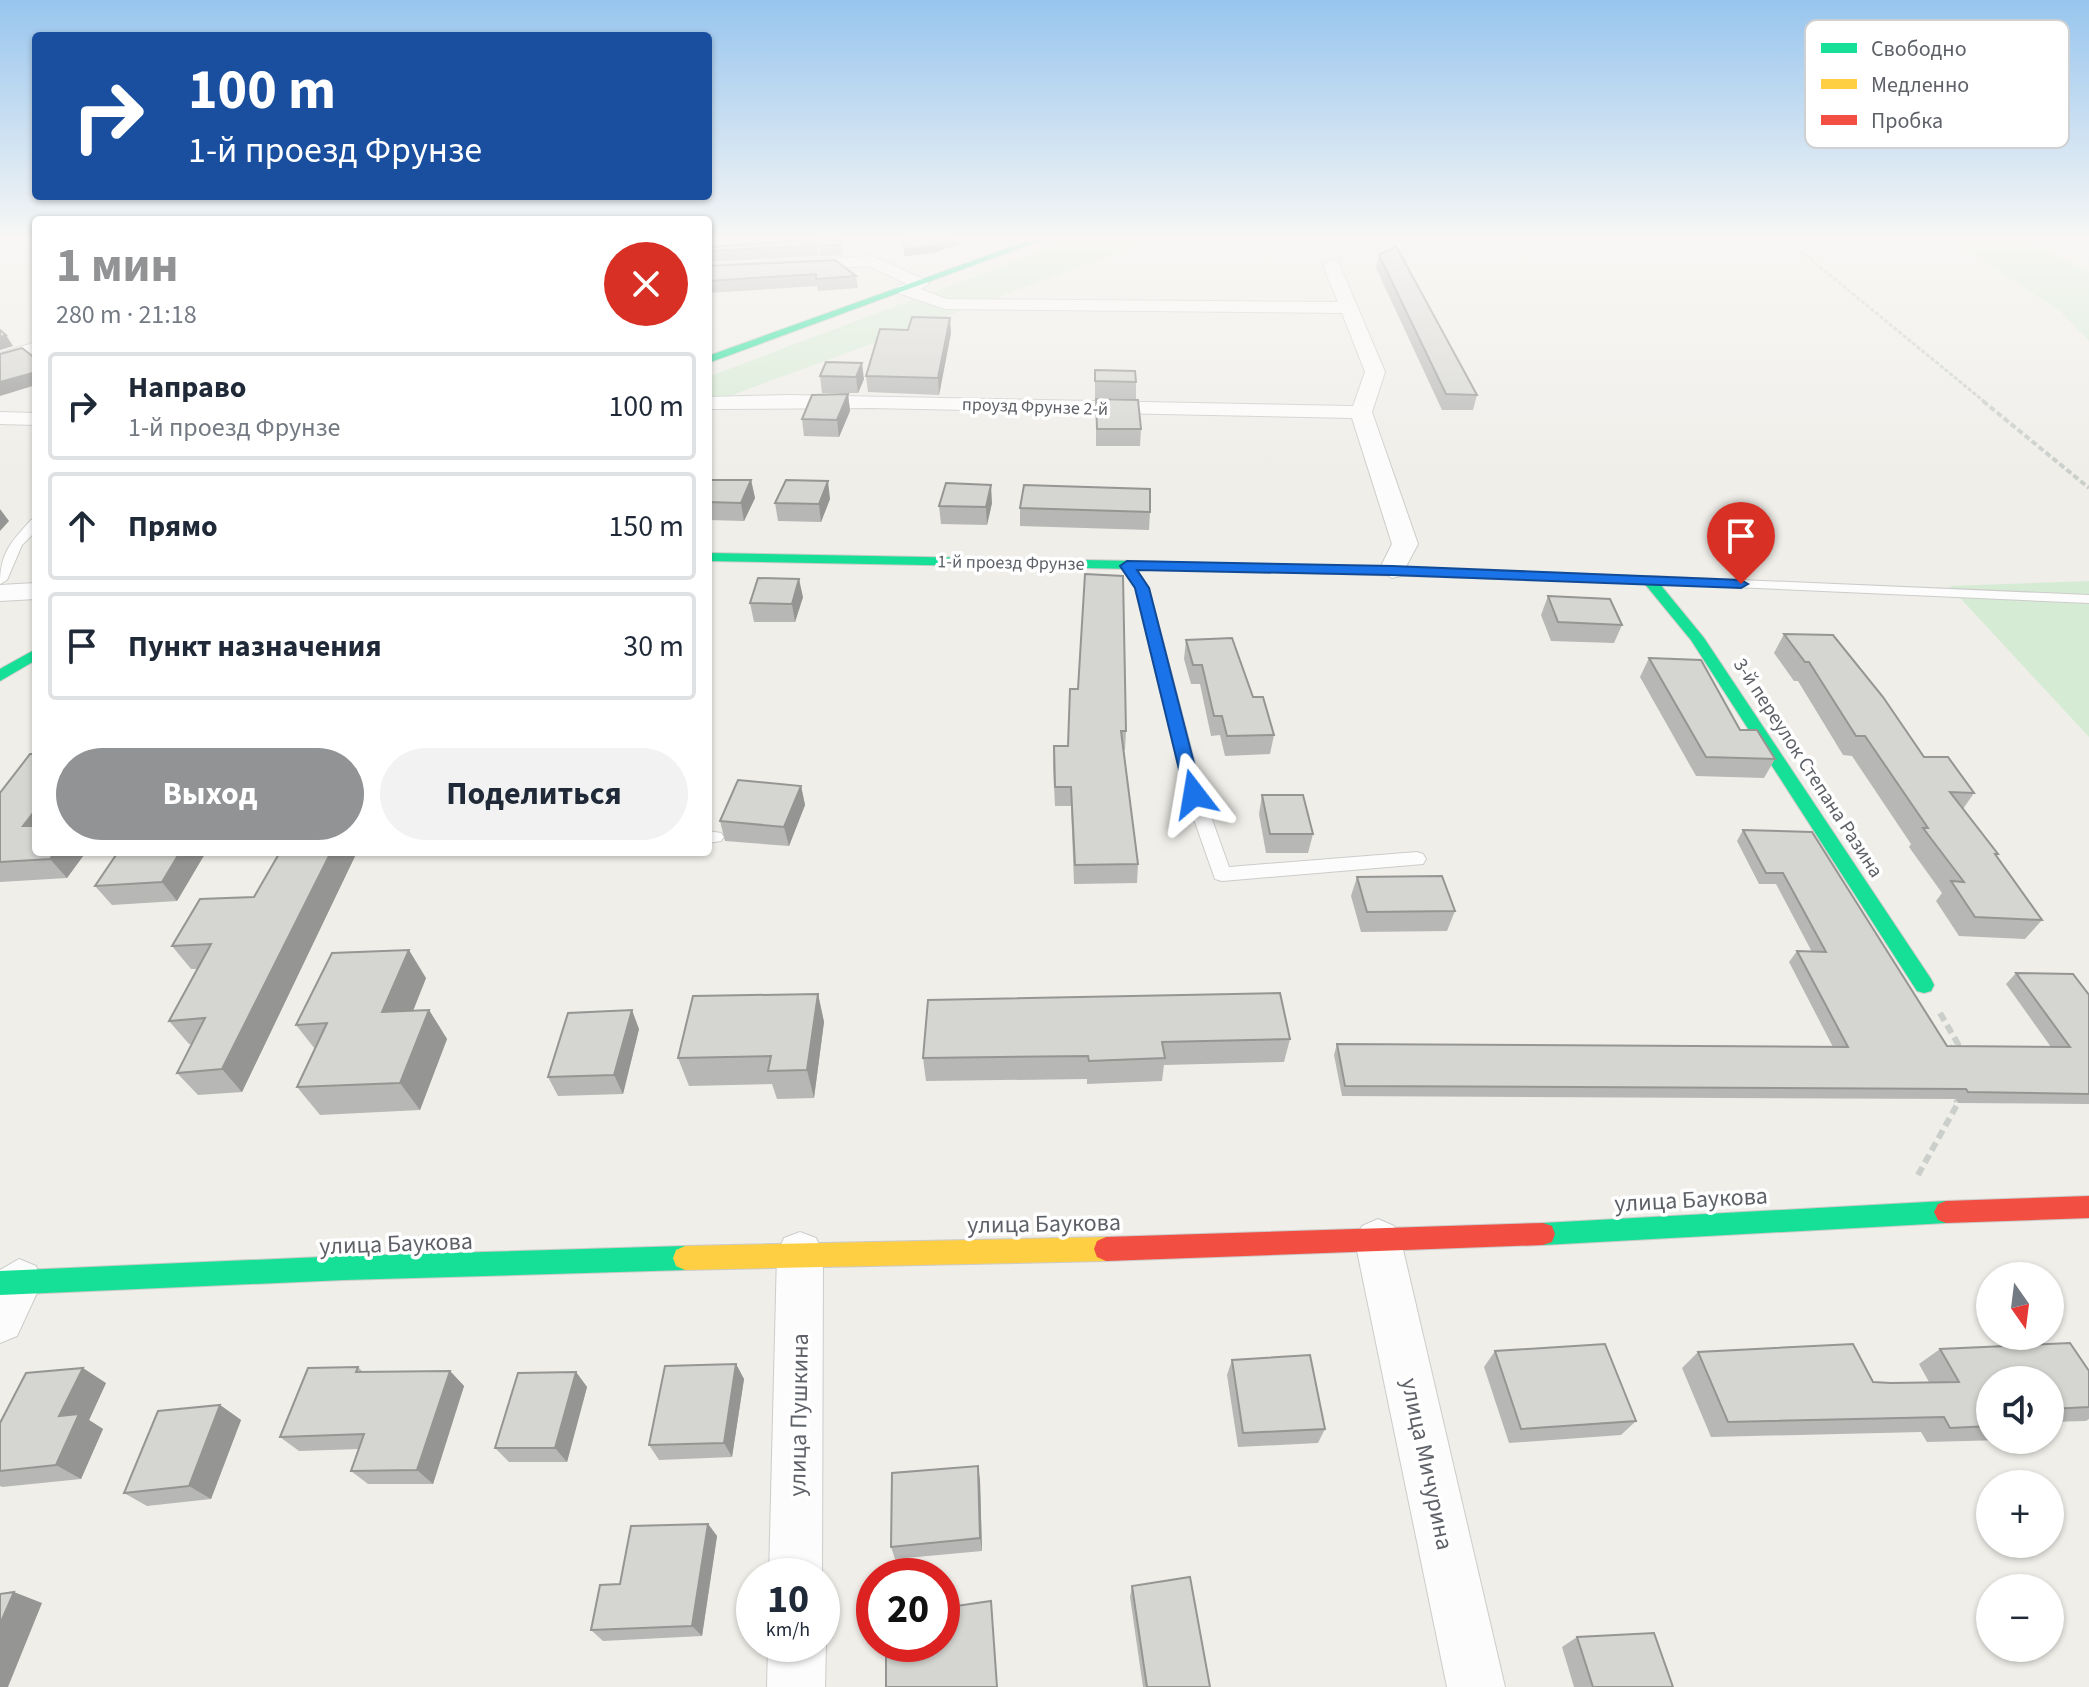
<!DOCTYPE html>
<html lang="ru">
<meta charset="utf-8">
<style>
body{margin:0;font-family:"Source Sans 3",sans-serif;background:#f2f2f3;color:#1f2937;height:100vh;display:flex;flex-direction:column;font-size:30px;white-space:nowrap}
*{box-sizing:border-box;margin:0}
p{font-size:26px;color:#747a83}
.icon{flex:none;width:44px;height:44px;fill:none;stroke:currentColor;stroke-width:2;stroke-linecap:round;stroke-linejoin:round}
.map{position:relative;flex:1;overflow:hidden}
.panel{position:absolute;left:32px;top:216px;width:680px;height:640px;display:flex;flex-direction:column;background:#fff;border-radius:8px;box-shadow:0 2px 6px #0004}
.panel>*{flex:none}
.guide{position:absolute;left:32px;top:32px;width:680px;height:168px;border-radius:8px;box-shadow:0 2px 6px #0004;background:#1a4fa0;color:#fff;overflow:hidden}
.needle{width:52px;rotate:166deg}
.controls{position:absolute;left:1976px;top:1262px;display:grid;gap:16px}
.controls a{display:grid;place-items:center;width:88px;height:88px;border-radius:50%;background:#fff;box-shadow:0 2px 6px #0004;font-size:40px}
.speed{position:absolute;left:736px;top:1558px;display:flex;gap:16px;font-size:40px;font-weight:700;text-align:center}
.speed>*{display:grid;place-content:center;width:104px;height:104px;border-radius:50%;background:#fff;box-shadow:0 2px 6px #0004;line-height:1}
.speed small{font-size:20px;font-weight:400}
.speed .limit{border:12px solid #d22;background:#fff;color:#111}
.pin{position:absolute;display:grid;place-items:center;width:68px;height:68px;color:#fff;margin:-82px -34px;border-radius:50% 50% 50% 0;rotate:-45deg;box-shadow:0 0 8px #0007}
.pin .icon{rotate:45deg}
.me{position:absolute;width:88px;margin:-44px;rotate:346deg;stroke-linejoin:round;filter:drop-shadow(0 0 6px #0008)}
.turn{display:flex;align-items:center;gap:28px;height:168px;padding:0 24px;font-size:36px}
.turn .icon{width:104px;height:104px;stroke-width:2.5}
.turn b{display:block;font-size:56px;line-height:68px}
.round{display:grid;place-items:center;flex:none;width:84px;height:84px;border-radius:42px;background:#f2f2f3}
.head{display:flex;align-items:center;justify-content:space-between;height:136px;padding:0 24px}
h1{font-size:48px;font-weight:700;line-height:60px;color:#919395}
.cta{display:flex;gap:16px;margin-top:auto;padding:16px 24px}
.cta a{flex:1;height:92px;border-radius:48px;background:#919395;color:#fff;font-size:32px;font-weight:700;line-height:92px;text-align:center}
.cta a+a{background:#f2f2f3;color:#1f2937}
ul{padding:0;list-style:none}
li{display:flex;align-items:center;gap:24px;height:108px;margin:0 16px 12px;padding:0 8px;border:4px solid #e0e1e3;border-radius:8px}
li div{flex:1}
li b{display:block;font-size:30px}
li em{font-style:normal}
.map>svg:first-child{display:block}
</style>
<div class="map">
<svg width="2089" height="1687" viewBox="0 0 2089 1687">
<rect width="100%" height="100%" fill="#efeee9"/>
<!-- green -->
<g fill="#d6ebd4">
<polygon points="1070,240 1153,240 708,404 708,377"/>
<polygon points="1950,240 2026,240 2089,272 2089,341 2060,311"/>
<polygon points="2089,581 2089,737 1949,586"/>
</g>
<g fill="none" stroke-linecap="round" stroke-linejoin="round">
<!-- lane casing -->
<g stroke="#cccccb" stroke-width="2">
<g id="lane">
<path d="M36 519V531L22 545 7 580 0 584C0 553 11 542 31 520Z"/>
<polygon points="1127,562 1132,563 1149,588 1203,794 1229,867 1417,852 1423,854 1426,859 1423,864 1222,881 1215,879 1185,794 1135,588 1120,566"/>
<polygon points="1649,576 2089,595 2089,603 1644,583 1642,580"/>
<polygon points="708,831 721,833 724,837 721,841 708,843"/>
</g>
</g>
<!-- street casing -->
<g stroke="#cccccb" stroke-width="2">
<g id="street">
<polygon points="872,256 926,280 929,284 921,289 947,299 1338,302 1323,265 1332,260 1338,261 1385,372 1372,412 1418,544 1401,576 1392,578 1379,570 1392,544 1352,418 871,408 708,409 708,397 789,395 1353,406 1365,372 1342,313 945,309 898,293 898,285 907,284 869,266 708,275 708,265"/>
<polygon points="36,342 36,354 0,365 0,353"/>
<polygon points="0,412 36,413 36,425 0,424"/>
<polygon points="36,583 36,599 0,601 0,585"/>
<polygon points="1378,1219 1394,1226 1401,1241 1505,1687 1447,1687 1355,1241 1362,1226"/>
<polygon points="800,1232 816,1238 823,1254 822,1583 822,1576 769,1576 777,1254 784,1238"/>
<polygon points="19,1259 36,1266 42,1282 17,1336 0,1343 0,1270"/>
<polygon points="822,1635 826,1644 825,1687 767,1687 768,1644 822,1644"/>
</g>
</g>
<!-- fast casing -->
<g stroke="#cbcbca" stroke-width="2">
<g id="fast">
<polygon points="1031,240 1042,240 708,363 708,356"/>
<polygon points="708,553 1136,561 1143,565 1136,569 708,561"/>
<polygon points="1547,572 1654,577 1704,638 1931,979 1934,985 1931,991 1924,993 1917,991 1691,640 1645,584 1542,579 1540,576"/>
<polygon points="36,649 36,660 0,681 0,669"/>
<polygon points="1946,1201 1954,1204 1958,1212 1954,1220 1946,1223 1543,1245 1534,1242 1531,1234 1534,1226 1543,1223"/>
<polygon points="685,1246 694,1250 697,1258 694,1266 685,1270 344,1280 0,1295 0,1271 344,1256"/>
</g>
</g>
<!-- slow casing -->
<g stroke="#cbcbca" stroke-width="2">
<polygon id="slow" points="1106,1237 1115,1241 1118,1249 1115,1257 1106,1261 685,1270 676,1266 673,1258 676,1250 685,1246"/>
</g>
<!-- jam casing -->
<g stroke="#cbcbca" stroke-width="2">
<g id="jam">
<polygon points="1136,561 1547,572 1554,576 1547,580 1131,568 1129,565"/>
<polygon points="2089,1196 2089,1218 1946,1223 1938,1220 1934,1212 1938,1204 1946,1201"/>
<polygon points="1543,1223 1552,1226 1555,1234 1552,1242 1543,1245 1106,1261 1097,1257 1094,1249 1097,1241 1106,1237"/>
</g>
</g>
<!-- path-far2 -->
<polyline stroke="#cacfcb" stroke-width="3" stroke-dasharray="4 2" stroke-linecap="butt" points="1787,240 1986,403"/>
<!-- path-far1 -->
<polyline stroke="#cacfcb" stroke-width="4" stroke-dasharray="6 3" stroke-linecap="butt" points="1983,401 2089,488"/>
<!-- path -->
<g stroke="#cacfcb" stroke-width="6" stroke-dasharray="9 5" stroke-linecap="butt">
<polyline points="1940,1013 1958,1044 1952,1047"/>
<polyline points="1918,1175 1958,1103 1956,1099"/>
</g>
<!-- lane -->
<use href="#lane" fill="#fdfcfc" fill-rule="evenodd"/>
<!-- street -->
<use href="#street" fill="#fdfcfc" fill-rule="evenodd"/>
<!-- fast -->
<use href="#fast" fill="#16e098" fill-rule="evenodd"/>
<!-- slow -->
<use href="#slow" fill="#ffcf43" fill-rule="evenodd"/>
<!-- jam -->
<use href="#jam" fill="#f24e42" fill-rule="evenodd"/>
<!-- rail -->
<polyline stroke="#e4e5e4" stroke-width="3" stroke-dasharray="1 5" stroke-linecap="butt" points="0,292 36,282"/>
</g>
<!-- wall -->
<g fill="#b7b7b5">
<polygon points="818,240 841,240 843,255 820,256"/>
<polygon points="816,245 818,256 708,262 708,247"/>
<polygon points="1379,255 1477,395 1473,410 1442,410 1376,268"/>
<polygon points="708,266 856,276 858,288 818,291 817,286 708,293"/>
<polygon points="951,333 939,395 868,392 866,376"/>
<polygon points="826,362 864,379 858,393 822,393 820,376"/>
<polygon points="1095,370 1136,382 1136,399 1095,398"/>
<polygon points="848,394 850,411 839,437 804,436 802,419"/>
<polygon points="1096,399 1141,429 1140,446 1096,446"/>
<polygon points="708,480 751,480 755,498 744,521 708,520"/>
<polygon points="830,499 821,522 778,521 775,503"/>
<polygon points="992,503 987,525 941,524 939,506"/>
<polygon points="1020,508 1150,512 1149,530 1020,526"/>
<polygon points="1548,596 1622,625 1614,643 1551,641 1541,615"/>
<polygon points="803,597 795,622 754,622 750,603"/>
<polygon points="1784,634 1924,757 1974,793 1963,809 1998,854 1997,856 2042,920 2025,939 1959,936 1936,901 1942,893 1909,847 1911,844 1852,756 1843,755 1798,681 1794,681 1774,653"/>
<polygon points="1186,640 1253,697 1274,735 1270,754 1225,756 1220,735 1211,736 1200,684 1191,684 1184,659"/>
<polygon points="1649,658 1775,759 1764,778 1696,776 1640,677"/>
<polygon points="1070,689 1126,731 1125,750 1124,750 1138,864 1137,883 1074,884 1071,806 1055,806 1053,765 1054,746 1068,746"/>
<polygon points="801,786 805,805 789,846 725,841 720,821"/>
<polygon points="0,793 36,852 86,852 67,878 0,882"/>
<polygon points="1262,795 1313,834 1308,853 1266,853 1259,814"/>
<polygon points="1743,830 1947,1046 2051,1047 2006,984 2016,973 2089,995 2089,1104 1958,1103 1956,1099 1342,1096 1334,1055 1337,1044 1833,1047 1789,962 1797,951 1812,952 1776,884 1759,884 1737,841"/>
<polygon points="206,852 177,901 112,905 95,886"/>
<polygon points="280,852 357,852 242,1092 198,1095 177,1073 192,1044 189,1044 169,1021 197,969 191,969 172,946 254,897"/>
<polygon points="1357,877 1455,911 1447,931 1361,932 1351,896"/>
<polygon points="426,978 413,1011 429,1010 447,1039 420,1110 320,1115 297,1087 315,1049 296,1025"/>
<polygon points="818,994 824,1022 814,1098 777,1099 772,1084 689,1086 678,1058"/>
<polygon points="928,1000 1290,1039 1284,1062 1164,1065 1162,1081 1087,1084 1087,1079 926,1081 923,1058"/>
<polygon points="639,1029 623,1094 558,1096 548,1077"/>
<polygon points="1940,1349 2089,1371 2089,1419 2086,1421 2050,1422 2050,1380 1990,1380 1990,1440 2003,1440 1927,1442 1921,1432 1711,1437 1682,1368 1698,1352 1873,1382 1891,1383 1929,1382 1919,1364"/>
<polygon points="1495,1351 1636,1421 1621,1435 1509,1443 1484,1367"/>
<polygon points="1232,1360 1325,1429 1318,1443 1238,1447 1227,1375"/>
<polygon points="736,1364 744,1379 732,1457 659,1460 649,1445"/>
<polygon points="358,1367 363,1372 450,1371 464,1386 433,1484 368,1484 351,1471 359,1449 299,1451 280,1437"/>
<polygon points="576,1372 587,1387 567,1462 509,1462 495,1448"/>
<polygon points="106,1383 89,1420 103,1429 81,1479 2,1487 0,1486 0,1423"/>
<polygon points="220,1405 241,1420 211,1499 147,1506 124,1493"/>
<polygon points="980,1480 982,1551 895,1559 891,1547"/>
<polygon points="708,1524 717,1536 702,1636 603,1641 591,1630 620,1584"/>
<polygon points="1132,1586 1210,1687 1143,1687 1130,1597"/>
<polygon points="1577,1637 1673,1687 1574,1687 1562,1647"/>
</g>
<!-- shaded-wall -->
<g fill="#959593">
<polygon points="950,240 970,240 934,253 904,256 904,249"/>
<polygon points="950,318 951,333 939,395 938,378"/>
<polygon points="6,335 13,346 0,350 0,337"/>
<polygon points="862,363 864,379 858,393 856,377"/>
<polygon points="36,372 36,385 0,396 0,382"/>
<polygon points="848,394 850,411 839,437 837,420"/>
<polygon points="751,480 755,498 744,521 741,503"/>
<polygon points="828,481 830,499 821,522 819,504"/>
<polygon points="991,485 992,503 987,525 986,507"/>
<polygon points="0,509 9,521 0,531"/>
<polygon points="799,579 803,597 795,622 792,604"/>
<polygon points="801,786 805,805 789,846 784,827"/>
<polygon points="36,809 36,842 23,826"/>
<polygon points="55,852 86,852 67,878 50,859"/>
<polygon points="180,852 206,852 177,901 162,882"/>
<polygon points="331,852 357,852 242,1092 222,1069"/>
<polygon points="409,950 426,978 401,1041 382,1012"/>
<polygon points="818,994 824,1022 814,1098 807,1070"/>
<polygon points="429,1010 447,1039 420,1110 400,1083"/>
<polygon points="632,1010 639,1029 623,1094 614,1075"/>
<polygon points="736,1364 744,1379 732,1457 724,1443"/>
<polygon points="83,1368 106,1383 89,1420 103,1429 81,1479 56,1465 59,1416"/>
<polygon points="450,1371 464,1386 433,1484 417,1470"/>
<polygon points="576,1372 587,1387 567,1462 555,1448"/>
<polygon points="220,1405 241,1420 211,1499 189,1486"/>
<polygon points="978,1466 980,1480 982,1551 980,1538"/>
<polygon points="708,1524 717,1536 702,1636 692,1626"/>
<polygon points="14,1592 42,1603 8,1687 0,1687 0,1624"/>
</g>
<!-- building -->
<g fill="#d5d5d2" stroke="#959593" stroke-width="2">
<polygon points="811,240 816,245 708,251 708,247"/>
<polygon points="818,240 841,240 842,245 819,246"/>
<polygon points="901,240 950,240 934,246 904,249"/>
<polygon points="1396,246 1477,395 1446,394 1379,255"/>
<polygon points="835,260 856,276 816,279 816,274 708,281 708,266"/>
<polygon points="912,317 950,318 938,378 866,376 880,329 908,330"/>
<polygon points="0,330 6,335 0,337"/>
<polygon points="22,348 36,359 36,372 0,382 0,354"/>
<polygon points="826,362 862,363 856,377 820,376"/>
<polygon points="1095,370 1135,371 1136,382 1095,381"/>
<polygon points="848,394 837,420 802,419 812,395"/>
<polygon points="1096,399 1138,400 1141,429 1097,429"/>
<polygon points="708,480 751,480 741,503 708,502"/>
<polygon points="786,480 828,481 819,504 775,503"/>
<polygon points="946,483 991,485 986,507 939,506"/>
<polygon points="1024,485 1150,489 1150,512 1020,508"/>
<polygon points="1085,574 1123,576 1126,731 1121,731 1138,864 1075,865 1071,787 1055,787 1054,746 1068,746 1070,689 1078,689"/>
<polygon points="758,578 799,579 792,604 750,603"/>
<polygon points="1548,596 1610,599 1622,625 1558,622"/>
<polygon points="1784,634 1833,635 1883,697 1924,757 1948,757 1974,793 1950,792 1998,854 1995,854 2042,920 1975,917 1951,881 1964,882 1923,828 1928,828 1865,736 1856,736 1809,662 1805,662"/>
<polygon points="1232,638 1253,697 1263,697 1274,735 1227,736 1222,716 1214,716 1202,665 1193,665 1186,640"/>
<polygon points="1649,658 1701,660 1740,730 1757,730 1775,759 1706,757"/>
<polygon points="30,754 36,754 36,809 23,826 36,826 36,852 55,852 50,859 0,862 0,793"/>
<polygon points="738,780 801,786 784,827 720,821"/>
<polygon points="1262,795 1303,795 1313,834 1270,834"/>
<polygon points="1743,830 1812,832 1947,1046 2070,1047 2016,973 2073,974 2089,995 2089,1094 1968,1092 1966,1089 1345,1086 1337,1044 1848,1047 1797,951 1826,952 1783,873 1766,873"/>
<polygon points="118,852 180,852 162,882 95,886"/>
<polygon points="280,852 331,852 222,1069 177,1073 205,1018 169,1021 211,944 172,946 200,899 254,897"/>
<polygon points="1442,876 1455,911 1367,912 1357,877"/>
<polygon points="409,950 382,1012 429,1010 400,1083 297,1087 327,1023 296,1025 332,953"/>
<polygon points="1280,993 1290,1039 1162,1042 1165,1058 1089,1061 1088,1056 923,1058 928,1000"/>
<polygon points="818,994 807,1070 768,1071 771,1056 678,1058 693,996"/>
<polygon points="632,1010 614,1075 548,1077 568,1013"/>
<polygon points="2070,1343 2089,1371 2089,1407 2050,1409 2050,1380 1990,1380 1990,1426 1950,1428 1944,1417 1728,1422 1698,1352 1853,1344 1873,1382 1891,1383 1959,1382 1940,1349"/>
<polygon points="1605,1344 1636,1421 1521,1429 1495,1351"/>
<polygon points="1310,1355 1325,1429 1243,1433 1232,1360"/>
<polygon points="736,1364 724,1443 649,1445 665,1366"/>
<polygon points="358,1367 356,1372 450,1371 417,1470 351,1471 364,1434 280,1437 308,1368"/>
<polygon points="83,1368 59,1416 79,1414 56,1465 0,1471 0,1423 26,1373"/>
<polygon points="576,1372 555,1448 495,1448 518,1373"/>
<polygon points="220,1405 189,1486 124,1493 158,1411"/>
<polygon points="978,1466 980,1538 891,1547 892,1473"/>
<polygon points="708,1524 692,1626 591,1630 600,1585 620,1584 631,1526"/>
<polygon points="1190,1577 1210,1687 1147,1687 1132,1586"/>
<polygon points="14,1592 0,1624 0,1594"/>
<polygon points="991,1601 997,1687 886,1687 886,1644 942,1644 942,1608"/>
<polygon points="1654,1633 1673,1687 1593,1687 1577,1637"/>
</g>
<!-- sky -->
<linearGradient id="sky" x2="0" y2="1"><stop stop-color="#97c5ee"/><stop offset="0.5" stop-color="#f8f7f5"/><stop offset="1" stop-color="#f8f7f5" stop-opacity="0"/></linearGradient>
<rect width="2089" height="476" fill="url(#sky)"/>
<!-- route -->
<polygon fill="#1a73e8" stroke="#114b97" stroke-width="2" points="1127,561 1392,566 1741,580 1748,584 1741,588 1392,575 1137,570 1149,588 1202,794 1194,800 1185,794 1135,588 1120,566"/>
<g text-anchor="middle" dominant-baseline="central" stroke-width="7" stroke-linejoin="round" paint-order="stroke">
<!-- far-street labels -->
<g font-size="18" fill="#5e6268" stroke="#fff">
<text transform="translate(1035 407) rotate(2)">проузд Фрунзе 2-й</text>
<text transform="translate(1011 563) rotate(1)">1-й проезд Фрунзе</text>
</g>
<!-- street labels -->
<g font-size="20" fill="#5e6268" stroke="#fff">
<text transform="translate(1808 768) rotate(57)">3-й переулок Степана Разина</text>
</g>
<!-- near-street labels -->
<g font-size="24" fill="#5e6268" stroke="#fff">
<text transform="translate(1691 1200) rotate(-3)">улица Баукова</text>
<text transform="translate(1044 1224) rotate(-1)">улица Баукова</text>
<text transform="translate(396 1244) rotate(-2)">улица Баукова</text>
<text transform="translate(799 1415) rotate(-89)">улица Пушкина</text>
<text transform="translate(1427 1464) rotate(78)">улица Мичурина</text>
</g>
</g>
<!-- legend -->
<rect x="1805" y="20" width="264" height="128" rx="12" fill="#fff" stroke="#cfd0d2" stroke-width="2"/>
<rect x="1821" y="43" width="36" height="10" fill="#16e098"/>
<rect x="1821" y="79" width="36" height="10" fill="#ffcf43"/>
<rect x="1821" y="115" width="36" height="10" fill="#f24e42"/>
<g font-size="22" fill="#5e6268">
<text x="1871" y="56">Свободно</text>
<text x="1871" y="92">Медленно</text>
<text x="1871" y="128">Пробка</text>
</g>
</svg>
<div class="controls">
<a><svg class="needle" viewBox="-14 -14 28 28"><path d="M0-13l5 13h-10z" fill="#e53935"/><path d="M0 13l5-13h-10z" fill="#747a83"/></svg></a>
<a><svg class="icon" aria-label="sound" viewBox="0 0 24 24"><path d="M4 9h4l5-4v14l-5-4H4zM17 9q2 3 0 6"/></svg></a>
<a>+</a>
<a>−</a>
</div>
<div class="speed"><div>10<small>km/h</small></div><div class="limit">20</div></div>
<div class="pin" style="left:1741px;top:584px;background:#d93025"><svg class="icon" aria-label="arrive" viewBox="0 0 24 24"><path d="M6 21V4h12l-3 4 3 4H6"/></svg></div>
<svg class="me" style="left:1194px;top:794px" viewBox="-20 -20 40 40"><path d="M0-17L14 15 0 8-14 15z" fill="#1a73e8" stroke="#fff" stroke-width="4"/></svg>
<div class="guide">
<div class="turn"><svg class="icon" aria-label="right" viewBox="0 0 24 24"><path d="M7 20v-9h11M14 6l5 5-5 5"/></svg><div><b>100 m</b>1-й проезд Фрунзе</div></div>
</div>
<section class="panel">
<div class="head"><div><h1>1 мин</h1><p>280 m · 21:18</p></div><a class="round" style="background:#d93025;color:#fff"><svg class="icon" aria-label="close" viewBox="0 0 24 24"><path d="M6 6l12 12M18 6L6 18"/></svg></a></div>
<ul>
<li><svg class="icon" aria-label="right" viewBox="0 0 24 24"><path d="M7 20v-9h11M14 6l5 5-5 5"/></svg><div><b>Направо</b><p>1-й проезд Фрунзе</p></div><em>100 m</em></li>
<li><svg class="icon" aria-label="ahead" viewBox="0 0 24 24"><path d="M12 20V5M6 11l6-6 6 6"/></svg><div><b>Прямо</b></div><em>150 m</em></li>
<li><svg class="icon" aria-label="arrive" viewBox="0 0 24 24"><path d="M6 21V4h12l-3 4 3 4H6"/></svg><div><b>Пункт назначения</b></div><em>30 m</em></li>
</ul>
<div class="cta"><a>Выход</a><a>Поделиться</a></div>
</section>
</div>
